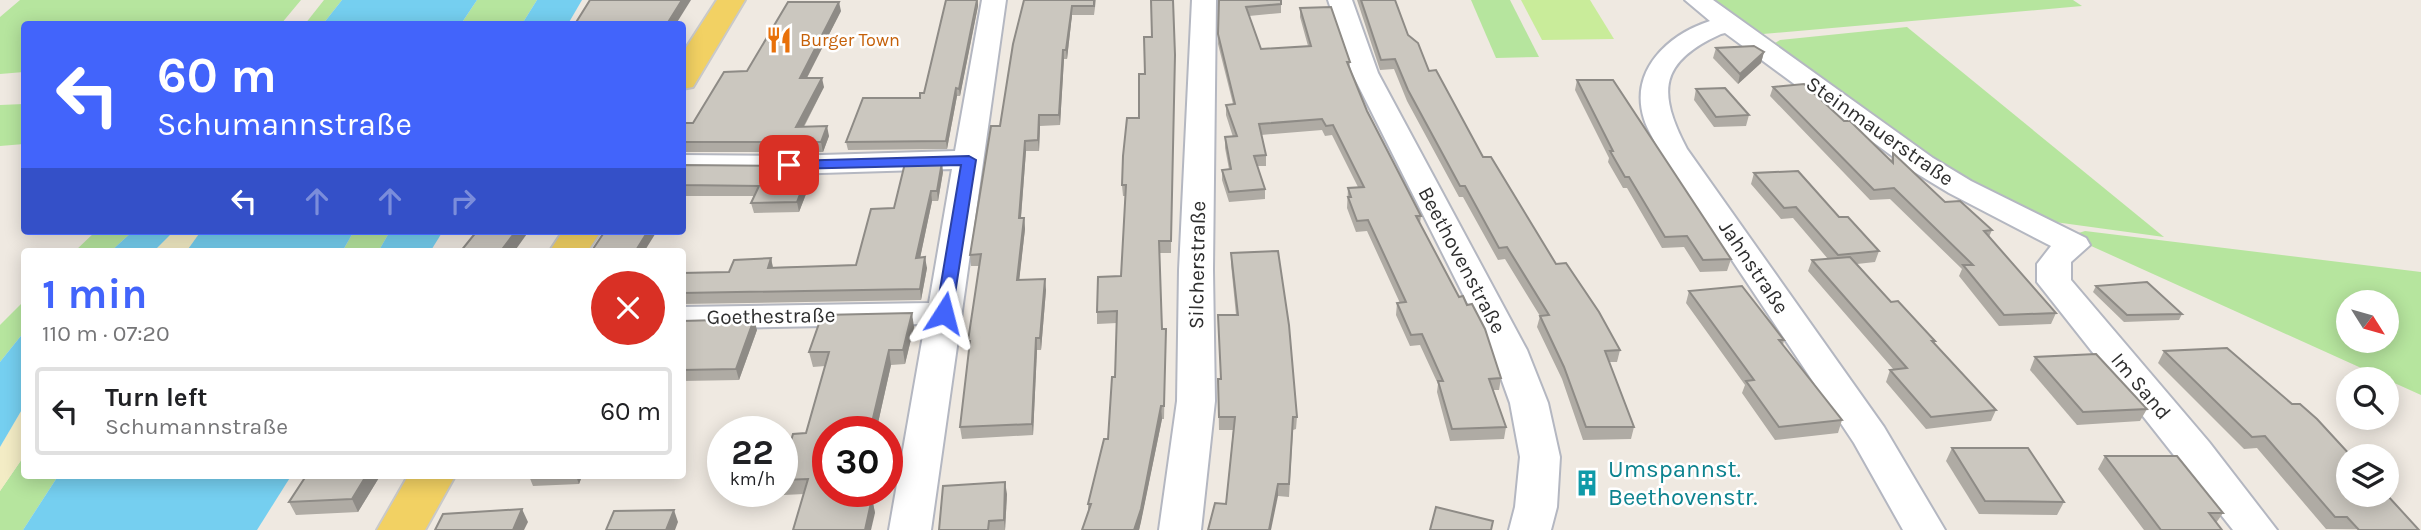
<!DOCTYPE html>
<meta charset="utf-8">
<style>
body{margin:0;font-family:Karla,sans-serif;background:#f2f2f2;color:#202124;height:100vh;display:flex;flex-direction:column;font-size:26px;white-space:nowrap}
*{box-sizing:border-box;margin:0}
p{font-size:23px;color:#757577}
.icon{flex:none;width:38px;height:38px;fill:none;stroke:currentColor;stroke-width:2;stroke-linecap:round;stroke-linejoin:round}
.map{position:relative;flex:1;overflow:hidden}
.side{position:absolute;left:21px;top:248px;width:665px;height:231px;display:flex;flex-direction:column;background:#fff;border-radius:7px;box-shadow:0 4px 18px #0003}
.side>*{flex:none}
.banner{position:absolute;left:21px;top:21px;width:665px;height:214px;border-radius:7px;box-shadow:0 4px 18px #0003;background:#4264fb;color:#fff;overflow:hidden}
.needle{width:46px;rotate:127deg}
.controls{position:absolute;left:2336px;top:290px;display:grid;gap:14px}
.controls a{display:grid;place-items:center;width:63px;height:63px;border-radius:50%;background:#fff;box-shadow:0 4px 18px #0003;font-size:35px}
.speed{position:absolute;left:707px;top:416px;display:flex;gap:14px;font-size:35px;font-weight:700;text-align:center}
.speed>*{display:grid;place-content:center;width:91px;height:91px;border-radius:50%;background:#fff;box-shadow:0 4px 18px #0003;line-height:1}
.speed small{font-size:18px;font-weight:400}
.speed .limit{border:10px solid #d22;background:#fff;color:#111}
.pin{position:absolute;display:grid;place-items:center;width:60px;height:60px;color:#fff;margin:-30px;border-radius:14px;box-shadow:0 4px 10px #0006}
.me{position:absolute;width:77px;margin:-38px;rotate:9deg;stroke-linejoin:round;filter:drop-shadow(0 0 5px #0008)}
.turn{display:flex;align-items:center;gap:24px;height:147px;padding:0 21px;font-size:32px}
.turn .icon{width:91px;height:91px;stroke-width:2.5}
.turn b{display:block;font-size:49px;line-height:60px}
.lanes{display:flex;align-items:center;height:66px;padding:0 21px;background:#0003;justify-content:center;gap:35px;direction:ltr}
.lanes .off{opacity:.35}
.round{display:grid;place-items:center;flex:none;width:74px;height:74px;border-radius:37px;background:#f2f2f2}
.head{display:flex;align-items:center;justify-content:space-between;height:119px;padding:0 21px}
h1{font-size:42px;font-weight:700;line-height:52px;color:#4264fb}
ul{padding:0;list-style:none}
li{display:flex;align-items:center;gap:21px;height:88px;margin:0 14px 10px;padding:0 7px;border:4px solid #e0e0e0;border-radius:7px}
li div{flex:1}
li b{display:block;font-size:26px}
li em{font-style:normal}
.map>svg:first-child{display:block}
</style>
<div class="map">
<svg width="2421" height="530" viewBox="0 0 2421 530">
<rect width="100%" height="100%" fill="#efe9e1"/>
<!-- green -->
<g fill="#b6e59e" fill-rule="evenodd">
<polygon points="20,0 301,0 281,24 24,24 24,72 0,74 0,17"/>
<polygon points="324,0 342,0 323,24 305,24"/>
<polygon points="477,0 537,0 522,24 461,24"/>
<polygon points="1471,0 1510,0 1539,57 1496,58"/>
<polygon points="1712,0 2073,0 2082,6 1763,34"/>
<polygon points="1907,27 2164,237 2040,220 1946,171 1772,45 1780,40"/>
<polygon points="24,104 24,144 0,146 0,105"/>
<polygon points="96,231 133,231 110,252 74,252"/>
<polygon points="354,231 390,231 378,252 342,252"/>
<path d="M2085 231 2421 272V395L2069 236ZM2348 303H2387V341H2348Z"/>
<polygon points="24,301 24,332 0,362 0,325"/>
<polygon points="24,456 24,476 58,476 23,530 0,530 0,491"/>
</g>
<!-- sand -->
<g fill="#f3ecc5">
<polygon points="174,231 201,231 186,252 153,252"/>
<polygon points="24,406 24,456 0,491 0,447"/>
</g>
<!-- pitch -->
<polygon fill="#c9ec9a" points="1521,0 1590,0 1614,39 1542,40"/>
<!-- water -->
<g fill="#75cff0">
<polygon points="342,0 477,0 461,24 323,24"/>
<polygon points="537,0 582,0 568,24 522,24"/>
<polygon points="133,231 174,231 153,252 110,252"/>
<polygon points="201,231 354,231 342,252 186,252"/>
<polygon points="390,231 443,231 430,252 378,252"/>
<polygon points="24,332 24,406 0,447 0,362"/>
<polygon points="58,476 291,476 257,530 23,530"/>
</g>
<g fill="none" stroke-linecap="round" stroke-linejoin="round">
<!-- street casing -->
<g stroke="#b4b7c1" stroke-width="4">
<g id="street">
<polygon points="982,0 1006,0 931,530 889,530 925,324 682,329 682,307 929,303 952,169 789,174 682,173 682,155 789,156 955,151"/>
<polygon points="1192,0 1216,0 1213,270 1215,401 1201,530 1159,530 1177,401 1179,270"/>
<polygon points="1328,0 1352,0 1378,73 1527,350 1548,403 1560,457 1557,507 1551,530 1509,530 1515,507 1520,457 1510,403 1491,350 1352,73"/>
<path d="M1685 0H1713L1933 158 1971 181 2086 238 2090 245 2071 262V280L2209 442 2277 530H2233L2037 282V264L2051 246 1949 193 1911 170 1725 33 1721 34C1659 62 1657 92 1687 149L1884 427 1945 530H1903L1854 443 1658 149C1654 139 1647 129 1644 119 1629 71 1667 35 1710 21Z"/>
</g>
</g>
<!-- primary casing -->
<g stroke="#c9c9c9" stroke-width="4">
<g id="primary">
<polygon points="717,0 745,0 693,87 682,89 682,54"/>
<polygon points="563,231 601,231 587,252 549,252"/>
<polygon points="408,476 455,476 425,530 377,530"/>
</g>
</g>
<!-- street -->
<use href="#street" fill="#fff" fill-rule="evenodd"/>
<!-- primary -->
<use href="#primary" fill="#f2d163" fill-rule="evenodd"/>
</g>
<!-- wall -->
<g fill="#afaba4">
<polygon points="978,0 978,6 960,96 957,96 947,149 848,150 846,142 920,98 924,93"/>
<polygon points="1024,0 1096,0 1094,15 1072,15 1067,59 1064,59 1060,125 1040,126 1039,151 1026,151 1021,218 1024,218 1025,229 1019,280 1046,290 1041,350 1037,350 1033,435 962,439 960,427 969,351 968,341 979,266 971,266 970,255 1000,126"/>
<polygon points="1173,0 1171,253 1159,253 1162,329 1166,329 1164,419 1162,419 1139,530 1082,530 1088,513 1088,504 1108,439 1115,377 1117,323 1097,324 1097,312 1121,276 1125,196 1123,196 1122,185 1139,118 1145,74 1152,37"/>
<polygon points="1219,0 1281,0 1281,13 1249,16 1261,49 1308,46 1300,17 1300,8 1350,62 1349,67 1367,111 1421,216 1420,223 1501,378 1499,390 1493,390 1506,427 1504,439 1450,441 1437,392 1438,384 1420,345 1410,346 1396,315 1397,303 1400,303 1367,231 1356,232 1347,208 1348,188 1358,187 1332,135 1325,136 1322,130 1261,135 1266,155 1266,166 1257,166 1265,189 1265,199 1229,202 1222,180 1222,170 1229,169 1225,148 1225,137 1233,137 1226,115 1226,105 1233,104 1218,44"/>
<polygon points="1357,0 1395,0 1408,35 1429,71 1483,157 1556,264 1620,350 1617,362 1609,362 1634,427 1631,439 1583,440 1562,379 1537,327 1540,316 1505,259 1498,260 1463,197 1459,197 1407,101 1394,69 1380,70"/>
<polygon points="841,11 807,78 824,87 804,127 829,136 823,152 682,152 682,125 693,123 747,71"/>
<polygon points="1716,48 1764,52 1761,63 1738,84 1713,58"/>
<polygon points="1577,80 1731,259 1727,271 1700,272 1684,247 1662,248 1627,188 1623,188 1608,162 1609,158 1575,90"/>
<polygon points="1773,87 1844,121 1891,161 1893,153 1945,202 1992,230 1989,237 2056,313 2051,324 1999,326 1959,276 1962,269 1890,199 1870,200 1770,96"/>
<polygon points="1696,89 1749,115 1746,126 1714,127 1694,100"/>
<polygon points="682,165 811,166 813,176 799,212 754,213 751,203 754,196 682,196"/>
<polygon points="943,172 938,201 932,201 920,258 927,268 921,300 682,304 682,273 729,272 771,258 773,267 856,265 894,208"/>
<polygon points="1754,173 1839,217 1879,251 1875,262 1857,264 1891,302 1935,341 1934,344 1996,410 1991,421 1926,429 1886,382 1890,370 1894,370 1808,271 1812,260 1828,259 1793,218 1781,219 1751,184"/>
<polygon points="1231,253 1297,417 1296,429 1293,430 1289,497 1278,496 1226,504 1233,430 1219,430 1218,379 1221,379 1218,315 1236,315 1231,264"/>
<polygon points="2096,286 2182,314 2179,320 2124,322 2093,292"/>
<polygon points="1689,291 1784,340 1783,345 1842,420 1838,433 1775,440 1742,393 1745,385 1686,303"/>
<polygon points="682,321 757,330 739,380 682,381"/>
<polygon points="914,327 905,364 891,365 876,432 828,432 851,499 872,498 875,513 804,494 784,495 782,489 782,472 806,433 825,366 813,367 809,352"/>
<polygon points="2164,351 2419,530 2326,529 2257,448 2244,449 2158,363"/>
<polygon points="2035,357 2147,409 2140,421 2077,425 2030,370"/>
<polygon points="1952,448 2064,502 2057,515 1979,514 1946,461"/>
<polygon points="2105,456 2223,513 2216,523 2222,530 2144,530 2098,469"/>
<polygon points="306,476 380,476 358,512 296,515 289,502"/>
<polygon points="473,476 519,476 474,478"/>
<polygon points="529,476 582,476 579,484 533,486"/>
<polygon points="1007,494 1005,530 939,530"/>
</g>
<!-- shaded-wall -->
<g fill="#8e8b86">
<polygon points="682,0 691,0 676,24 667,24"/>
<polygon points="978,0 978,6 960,96 959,89"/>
<polygon points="839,2 841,11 802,87 800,78"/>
<polygon points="1072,6 1072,15 1067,59 1066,50"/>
<polygon points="1063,50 1064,59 1060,125 1059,115"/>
<polygon points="1764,52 1761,63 1738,84 1740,74"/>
<polygon points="822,78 824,87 798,137 796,127"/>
<polygon points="956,88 957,96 947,149 946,141"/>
<polygon points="1039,115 1040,126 1039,151 1038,140"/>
<polygon points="827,126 829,136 823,152 821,142"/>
<polygon points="1025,141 1026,151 1020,229 1019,218"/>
<polygon points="942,162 943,172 938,201 937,191"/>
<polygon points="811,166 813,176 799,212 797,202"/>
<polygon points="931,191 932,201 918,268 916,258"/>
<polygon points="1024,218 1025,229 1018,291 1017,280"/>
<polygon points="516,231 529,231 514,252 500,252"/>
<polygon points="648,231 657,231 644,252 635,252"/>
<polygon points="925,257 927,268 921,300 920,289"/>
<polygon points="771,258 773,269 768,268"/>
<polygon points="1045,279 1046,290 1041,350 1040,338"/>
<polygon points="912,313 914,327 905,364 903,350"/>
<polygon points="754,319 757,330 739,380 736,369"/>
<polygon points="1036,338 1037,350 1033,435 1032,424"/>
<polygon points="889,350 891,365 876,432 870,432"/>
<polygon points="1161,406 1162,419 1141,522 1139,530 1134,530"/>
<polygon points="366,476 380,476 358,512 352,499"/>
<polygon points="576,476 582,476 579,484"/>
<polygon points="1005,482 1007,494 1005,530 1004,520"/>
<polygon points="1278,484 1278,496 1271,530 1269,530"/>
<polygon points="846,492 853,492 848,514 845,499"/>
<polygon points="872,498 875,513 871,530 865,530"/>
<polygon points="522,509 528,522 524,530 513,530"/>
<polygon points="674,510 678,522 675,530 666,530"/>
</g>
<!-- building -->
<g fill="#cbc7bf" stroke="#8e8b86" stroke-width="2">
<polygon points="590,0 682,0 667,24 575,24"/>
<polygon points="946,0 977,0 959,89 956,88 946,141 846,142 863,98 920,98 920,93 924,93"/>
<polygon points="1024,0 1094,0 1094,6 1072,6 1066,50 1063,50 1059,115 1039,115 1038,140 1025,141 1019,218 1024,218 1017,280 1045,279 1040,338 1036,338 1032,424 960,427 970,341 968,341 981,254 970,255 991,126 1000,126 1013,44"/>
<polygon points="1151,0 1173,0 1175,55 1171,241 1159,241 1162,329 1166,329 1164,406 1161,406 1141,509 1134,530 1082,530 1091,504 1088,504 1104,439 1108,439 1112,377 1115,377 1117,311 1097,312 1098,277 1121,276 1126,185 1122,185 1123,156 1127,118 1139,118 1139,74 1145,74 1144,37 1152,37"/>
<polygon points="1219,0 1281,0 1281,4 1246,7 1261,49 1311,46 1300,8 1331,7 1350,62 1347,62 1367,111 1421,216 1416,216 1459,297 1463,296 1467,305 1472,304 1485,329 1501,378 1489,379 1506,427 1452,429 1438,381 1443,381 1422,334 1411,335 1397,303 1406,302 1368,220 1357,221 1348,197 1351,197 1348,188 1364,187 1333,125 1326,126 1322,119 1259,124 1266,155 1254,156 1265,189 1229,192 1222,170 1231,169 1225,137 1237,136 1226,105 1235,104 1218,34"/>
<polygon points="1361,0 1395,0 1408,35 1418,43 1429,71 1436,70 1483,157 1491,157 1556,264 1566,263 1599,312 1620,350 1605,351 1634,427 1586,427 1564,367 1540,316 1549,315 1507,247 1499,248 1465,186 1460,186 1408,90 1395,59 1381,60"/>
<polygon points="788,2 839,2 800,78 822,78 796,127 827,126 821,142 682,142 682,125 684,123 693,123 724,72 747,71"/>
<polygon points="1754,46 1764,52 1740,74 1716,48"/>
<polygon points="1577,80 1613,80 1731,259 1703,260 1687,236 1665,237 1629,177 1625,177 1610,151 1613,151"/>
<polygon points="1804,84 1844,121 1850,121 1893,163 1893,153 1945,202 1960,201 1992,230 1984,231 2056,313 2004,315 1963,265 1973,265 1894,188 1874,190 1773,87"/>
<polygon points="1725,88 1749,115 1716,117 1696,89"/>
<polygon points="942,162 937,191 931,191 916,258 925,257 920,289 682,293 682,273 729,272 734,260 771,258 768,268 856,265 871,209 894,208 905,163"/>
<polygon points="682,165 811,166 797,202 751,203 759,186 682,185"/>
<polygon points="1798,171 1839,217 1848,217 1879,251 1838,255 1796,207 1784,208 1754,173"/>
<polygon points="477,231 516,231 500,252 460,252"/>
<polygon points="605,231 648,231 635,252 591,252"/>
<polygon points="1278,251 1289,325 1297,417 1293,417 1289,484 1278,484 1269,530 1208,530 1215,503 1226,504 1235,417 1219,417 1218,379 1221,379 1218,315 1238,315 1231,253"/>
<polygon points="1850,257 1891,302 1898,301 1935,341 1932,341 1996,410 1931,417 1890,370 1907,368 1812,260"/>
<polygon points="2147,282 2182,314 2127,315 2096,286"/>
<polygon points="1742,286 1784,340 1779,340 1842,420 1779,427 1746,381 1754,380 1689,291"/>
<polygon points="912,313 903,350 889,350 870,431 828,432 828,492 846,492 845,499 872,498 865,530 793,530 808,479 782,480 782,472 793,434 806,433 829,352 809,352 822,315"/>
<polygon points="754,319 736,369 682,370 682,321"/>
<polygon points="2227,348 2292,404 2300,404 2317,419 2352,457 2348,457 2348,495 2387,495 2419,530 2359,530 2347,517 2335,517 2265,436 2252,437 2164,351"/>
<polygon points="2096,354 2147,409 2083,412 2035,357"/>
<polygon points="1952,448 2028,448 2064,502 1985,501"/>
<polygon points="2105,456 2177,456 2223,513 2209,513 2222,530 2161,530"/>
<polygon points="306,476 366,476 352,499 289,502"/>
<polygon points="1005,482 1004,520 989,521 988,530 939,530 943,486"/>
<polygon points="1436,507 1493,521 1491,530 1430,530"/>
<polygon points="522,509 513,530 435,530 443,514"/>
<polygon points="674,510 666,530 606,530 614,511"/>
</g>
<!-- route -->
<polygon fill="#4264fb" stroke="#2b41a3" stroke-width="2" points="969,156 976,160 952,313 944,318 936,313 961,165 789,169 782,165 789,161"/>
<!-- icons -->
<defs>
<g id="restaurant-bare" transform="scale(2.1)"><path d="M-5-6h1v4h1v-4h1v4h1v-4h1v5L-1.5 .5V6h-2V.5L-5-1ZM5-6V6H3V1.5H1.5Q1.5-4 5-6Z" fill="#e8710a" stroke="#fff" stroke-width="2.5" paint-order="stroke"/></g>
<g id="building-bare" transform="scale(2.1)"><path d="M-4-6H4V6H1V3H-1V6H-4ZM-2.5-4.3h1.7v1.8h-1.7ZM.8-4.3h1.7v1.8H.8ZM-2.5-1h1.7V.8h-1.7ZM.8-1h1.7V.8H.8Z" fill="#0f9aa8" stroke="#fff" stroke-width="2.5" paint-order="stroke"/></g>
</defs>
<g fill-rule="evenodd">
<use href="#restaurant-bare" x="779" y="40"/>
<use href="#building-bare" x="1587" y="483"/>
</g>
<g text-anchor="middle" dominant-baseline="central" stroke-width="5" stroke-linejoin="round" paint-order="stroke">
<!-- far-food labels -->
<g font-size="18" fill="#c56008" stroke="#fff" text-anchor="start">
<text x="800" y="40">Burger Town</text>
</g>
<!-- street labels -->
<g font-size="21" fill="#2e2e2e" stroke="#fff">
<text transform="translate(1880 131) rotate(35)">Steinmauerstraße</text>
<text transform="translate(1462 260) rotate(62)">Beethovenstraße</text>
<text transform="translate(1197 265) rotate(-89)">Silcherstraße</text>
<text transform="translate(1754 267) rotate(56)">Jahnstraße</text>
<text transform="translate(771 316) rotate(-1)">Goethestraße</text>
<text transform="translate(2141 386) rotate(50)">Im Sand</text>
</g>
<!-- near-culture labels -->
<g font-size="24" fill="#0d838f" stroke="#fff" text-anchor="start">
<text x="1608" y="469">Umspannst.<tspan x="1608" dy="28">Beethovenstr.</tspan></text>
</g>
</g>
</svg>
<div class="controls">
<a><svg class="needle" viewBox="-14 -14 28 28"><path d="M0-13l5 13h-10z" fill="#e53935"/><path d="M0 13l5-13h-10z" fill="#757577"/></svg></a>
<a><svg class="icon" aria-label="search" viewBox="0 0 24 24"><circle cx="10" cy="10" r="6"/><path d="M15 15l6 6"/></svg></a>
<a><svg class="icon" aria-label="layers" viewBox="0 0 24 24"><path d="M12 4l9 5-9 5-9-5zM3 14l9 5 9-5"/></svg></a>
</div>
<div class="speed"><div>22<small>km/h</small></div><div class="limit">30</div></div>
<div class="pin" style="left:789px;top:165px;background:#d93025"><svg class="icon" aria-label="arrive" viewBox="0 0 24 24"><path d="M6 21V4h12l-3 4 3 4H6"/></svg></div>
<svg class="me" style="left:944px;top:313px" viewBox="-20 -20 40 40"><path d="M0-17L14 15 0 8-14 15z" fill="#4264fb" stroke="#fff" stroke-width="4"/></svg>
<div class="banner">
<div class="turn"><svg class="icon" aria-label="left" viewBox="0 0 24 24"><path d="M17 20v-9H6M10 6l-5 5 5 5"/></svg><div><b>60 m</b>Schumannstraße</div></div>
<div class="lanes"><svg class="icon" aria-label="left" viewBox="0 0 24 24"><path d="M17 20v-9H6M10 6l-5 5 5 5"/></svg><svg class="icon off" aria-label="ahead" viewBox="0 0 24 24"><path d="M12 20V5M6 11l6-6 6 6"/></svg><svg class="icon off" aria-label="ahead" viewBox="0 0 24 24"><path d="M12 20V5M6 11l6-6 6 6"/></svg><svg class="icon off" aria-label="right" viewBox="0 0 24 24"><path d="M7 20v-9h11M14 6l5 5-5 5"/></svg></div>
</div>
<section class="side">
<div class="head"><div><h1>1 min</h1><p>110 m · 07:20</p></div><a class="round" style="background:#d93025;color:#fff"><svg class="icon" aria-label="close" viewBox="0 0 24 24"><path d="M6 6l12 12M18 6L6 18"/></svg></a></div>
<ul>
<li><svg class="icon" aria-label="left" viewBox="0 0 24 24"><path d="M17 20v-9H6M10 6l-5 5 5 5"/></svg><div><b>Turn left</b><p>Schumannstraße</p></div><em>60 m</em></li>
</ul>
</section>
</div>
